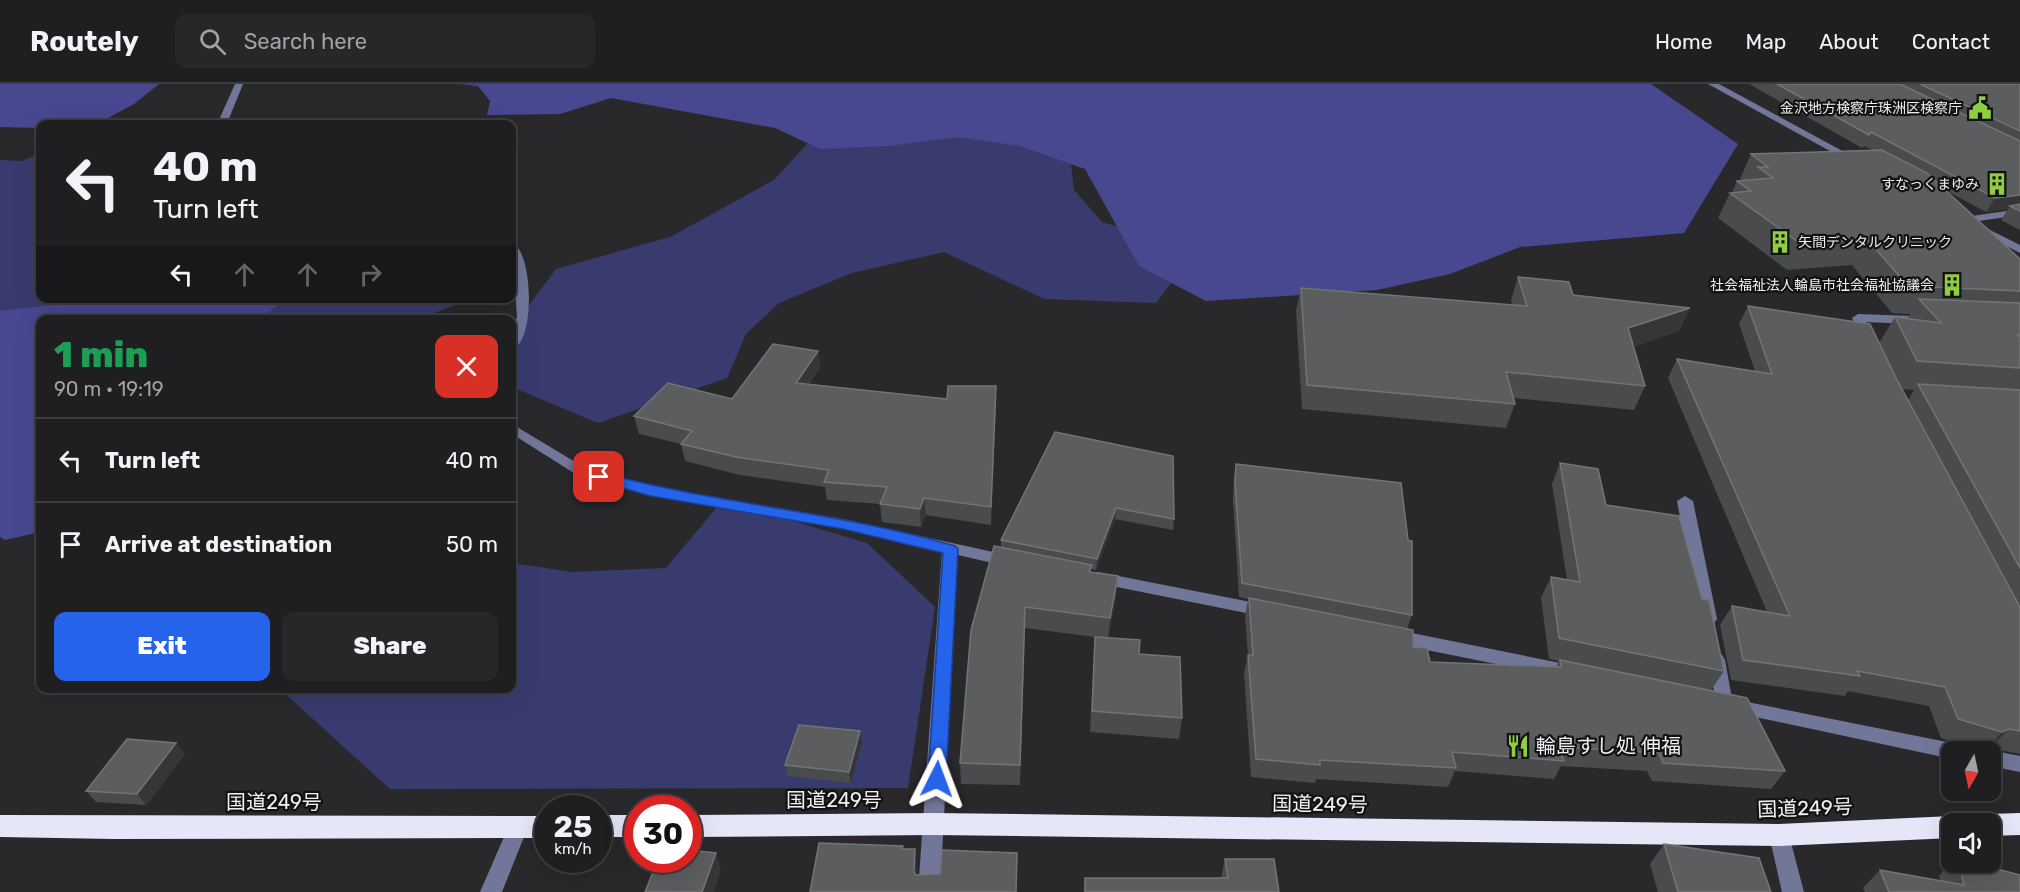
<!DOCTYPE html>
<meta charset="utf-8">
<style>
body{margin:0;font-family:Rubik,"Noto Sans JP",sans-serif;background:#27272a;color:#f1f3f6;height:100vh;display:flex;flex-direction:column;font-size:22px;white-space:nowrap}
*{box-sizing:border-box;margin:0}
p{font-size:20px;color:#a1a2a5}
.icon{flex:none;width:33px;height:33px;fill:none;stroke:currentColor;stroke-width:2;stroke-linecap:round;stroke-linejoin:round}
.map{position:relative;flex:1;overflow:hidden}
.side{position:absolute;left:36px;top:231px;width:480px;height:378px;display:flex;flex-direction:column;background:#1f1f21;border-radius:12px;box-shadow:0 6px 24px #0002,0 0 0 2px #3c3d3f}
.side>*{flex:none}
.top-card{position:absolute;left:36px;top:36px;width:480px;height:183px;border-radius:12px;box-shadow:0 6px 24px #0002,0 0 0 2px #3c3d3f;background:#1f1f21;color:#f1f3f6;overflow:hidden}
.needle{width:39px;rotate:189deg}
.buttons{position:absolute;left:1941px;top:657px;display:grid;gap:12px}
.buttons a{display:grid;place-items:center;width:60px;height:60px;border-radius:12px;background:#1f1f21;box-shadow:0 6px 24px #0002,0 0 0 2px #3c3d3f;font-size:30px}
.speed{position:absolute;left:534px;top:711px;display:flex;gap:12px;font-size:30px;font-weight:700;text-align:center}
.speed>*{display:grid;place-content:center;width:78px;height:78px;border-radius:50%;background:#1f1f21;box-shadow:0 6px 24px #0002,0 0 0 2px #3c3d3f;line-height:1}
.speed small{font-size:15px;font-weight:400}
.speed .limit{border:9px solid #d22;background:#fff;color:#111}
.pin{position:absolute;display:grid;place-items:center;width:51px;height:51px;color:#fff;margin:-26px;border-radius:12px;box-shadow:0 3px 9px #0006}
.me{position:absolute;width:66px;margin:-33px;rotate:3deg;stroke-linejoin:round;filter:drop-shadow(0 0 4px #0008)}
.turn{display:flex;align-items:center;gap:21px;height:126px;padding:0 18px;font-size:27px}
.turn .icon{width:78px;height:78px;stroke-width:2.5}
.turn b{display:block;font-size:42px;line-height:51px}
.lanes{display:flex;align-items:center;height:57px;padding:0 18px;background:#0003;justify-content:center;gap:30px;direction:ltr}
.lanes .off{opacity:.35}
.round{display:grid;place-items:center;flex:none;width:63px;height:63px;border-radius:12px;background:#27272a}
.headline{display:flex;align-items:center;justify-content:space-between;height:102px;padding:0 18px}
h1{font-size:36px;font-weight:800;line-height:45px;color:#1e9e55}
.button{display:flex;gap:12px;margin-top:auto;padding:12px 18px}
.button a{flex:1;height:69px;border-radius:12px;background:#2563eb;color:#fff;font-size:24px;font-weight:800;line-height:69px;text-align:center}
.button a+a{background:#27272a;color:#f1f3f6}
ul{padding:0;list-style:none}
li{display:flex;align-items:center;gap:18px;height:84px;padding:0 18px;border-top:2px solid #3c3d3f}
li div{flex:1}
li b{display:block;font-size:22px}
li em{font-style:normal}
header{display:flex;align-items:center;gap:36px;box-sizing:border-box;height:84px;padding:0 30px;background:#1f1f21;border-bottom:2px solid #3c3d3f}
header strong{font-size:28px}
nav{display:flex;gap:33px;margin-inline-start:auto;font-size:21px}
.search{width:420px;height:54px;background:#27272a;display:flex;align-items:center;gap:15px;box-sizing:border-box;padding:0 21px;border-radius:12px;color:#a1a2a5;font-size:22px}
.map>svg:first-child{display:block}
</style>
<header>
<strong>Routely</strong>
<div class="search"><svg class="icon" aria-label="search" viewBox="0 0 24 24"><circle cx="10" cy="10" r="6"/><path d="M15 15l6 6"/></svg>Search here</div>
<nav><a>Home</a><a>Map</a><a>About</a><a>Contact</a></nav>
</header>
<div class="map">
<svg width="2020" height="808" viewBox="0 0 2020 808">
<rect width="100%" height="100%" fill="#29292c"/>
<!-- green -->
<g fill="#393b6e">
<polygon points="838,48 1029,55 1070,72 1074,106 1102,138 1166,157 1178,190 1156,219 1044,215 944,168 852,189 779,219 746,250 727,294 598,339 512,303 512,244 556,185 670,153 774,96 807,60"/>
<polygon points="40,69 40,214 471,215 416,236 40,236 0,347 0,76 22,77"/>
<polygon points="723,416 867,459 935,523 908,704 390,705 280,605 512,604 512,479 572,488 666,484"/>
</g>
<!-- forest -->
<g fill="#484891">
<polygon points="0,0 159,0 134,20 97,40 40,40 40,44 0,43"/>
<polygon points="459,0 1651,0 1738,60 1684,149 1520,163 1450,190 1377,206 1206,217 1139,182 1085,85 1020,62 958,53 888,62 820,65 775,44 611,14 560,30 487,31 490,17 478,2"/>
<polygon points="64,215 285,215 261,235 40,236 40,448 5,456 0,453 0,227 44,222"/>
</g>
<g fill="none" stroke-linecap="round" stroke-linejoin="round">
<!-- minor -->
<g fill="#727698" fill-rule="evenodd">
<polygon points="235,0 243,0 228,37 232,40 221,40 218,38"/>
<polygon points="1708,0 1719,0 1859,76 1850,78"/>
<polygon points="2020,125 2020,131 1965,139 1960,136 1965,133"/>
<polygon points="1980,141 2020,161 2020,169 1976,146 1976,142"/>
<path d="M512 159C533 166 536 259 512 265V246L517 233Z"/>
<polygon points="1858,230 1912,232 1918,236 1912,240 1866,238 1874,256 1868,260 1862,256 1852,234"/>
<polygon points="512,340 587,385 651,402 843,435 1016,473 1018,477 1016,481 1010,483 958,471 940,808 918,808 942,467 843,445 646,411 577,391 512,350"/>
<polygon points="1685,412 1693,417 1717,535 1714,539 1708,541 1702,539 1699,535 1677,417"/>
<polygon points="1098,488 1266,521 1272,523 1274,527 1272,531 1266,533 1092,498 1090,494 1092,490"/>
<polygon points="1392,545 1560,579 1566,581 1569,586 1566,591 1560,593 1392,559 1386,557 1383,552 1386,547"/>
<polygon points="1716,569 1722,571 1725,576 1732,615 1957,660 1964,662 1966,668 1952,668 1952,675 1718,625 1707,576 1710,571"/>
<polygon points="1990,666 2020,672 2020,688 1990,682 1990,668 1986,668"/>
<polygon points="518,734 525,737 528,743 502,808 480,808 511,737"/>
<polygon points="1779,742 1786,745 1789,751 1804,808 1782,808 1769,751 1772,745"/>
</g>
<!-- highway -->
<g fill="#e5e7f8" fill-rule="evenodd">
<polygon points="934,729 1779,740 1952,732 1961,735 1962,740 1952,740 1952,754 1779,762 934,751 688,753 688,731"/>
<polygon points="2020,729 2020,751 1990,752 1990,740 1979,740 1981,733 1990,730"/>
<polygon points="0,731 548,732 548,754 114,755 0,753"/>
<rect x="598" y="731" width="40" height="22"/>
</g>
</g>
<!-- wall -->
<g fill="#4a4b4d" fill-rule="evenodd">
<path d="M1749 0H2020V146L2001 136 2008 125 1986 128 1945 106 2020 207V670L1990 664 1984 668 1941 654 1929 622 1848 607 1845 612 1731 596 1720 541 1732 522 1767 528 1668 294 1677 275 1755 287 1739 240 1748 222 1879 259 1895 233 1907 235 1910 230 1892 229 1852 181 1787 186 1718 134 1730 109H1732L1737 97H1743L1740 95 1751 70 1873 66 1864 62 1862 64ZM1902 305 1914 306 1908 316Z"/>
<polygon points="1518,193 1573,211 1690,224 1679,247 1633,263 1645,302 1634,326 1514,314 1515,320 1506,344 1302,325 1296,227 1301,204 1512,221 1511,216"/>
<polygon points="818,267 820,284 809,300 947,315 996,302 996,319 991,441 926,431 921,443 882,438 880,420 827,416 825,403 740,391 685,377 681,360 639,350 634,332 732,315"/>
<polygon points="1055,348 1174,435 1173,446 1115,435 1096,486 1091,485 1091,488 1116,513 1108,554 1139,570 1182,634 1179,655 1090,648 1095,553 1025,544 1020,701 961,700 960,679 1001,463 1001,456"/>
<polygon points="1560,379 1606,421 1724,587 1711,606 1785,687 1771,705 1652,697 1647,687 1561,682 1554,695 1455,687 1448,703 1316,695 1315,699 1251,693 1244,589 1248,571 1245,532 1248,515 1239,513 1233,415 1234,394 1236,380 1412,531 1407,545 1413,563 1430,578 1556,583 1559,577 1549,575 1541,514 1551,493 1567,496 1552,400"/>
<polygon points="860,647 862,659 851,699 788,692 785,681"/>
<polygon points="176,659 185,670 146,721 96,718 86,707"/>
<polygon points="1664,760 1771,808 1658,808 1650,780"/>
<polygon points="1225,775 1279,808 1084,808 1085,794 1221,794"/>
<polygon points="1952,778 1971,778 2020,808 1865,808 1863,804 1880,786 1940,797 1939,792"/>
</g>
<!-- shaded-wall -->
<g fill="#363639">
<polygon points="2020,111 2020,123 2010,122 2008,125 1986,128 1995,114"/>
<polygon points="1690,224 1679,247 1618,268 1628,244"/>
<polygon points="818,267 820,284 799,316 796,299"/>
<polygon points="996,302 996,319 991,441 991,423"/>
<polygon points="924,414 926,431 921,443 920,425"/>
<polygon points="1116,424 1115,435 1096,486 1097,475"/>
<polygon points="1118,492 1116,513 1108,555 1110,534"/>
<polygon points="2009,645 1990,664 1984,668 2002,648"/>
<polygon points="860,647 862,659 851,699 849,688"/>
<polygon points="176,659 185,670 146,721 137,710"/>
<polygon points="915,765 917,785 916,808 914,788"/>
<polygon points="716,769 721,786 714,808 702,808"/>
</g>
<!-- building -->
<g fill="#5c5d5f" stroke="#737476" stroke-width="1.5">
<polygon points="1777,0 1900,0 2020,57 2020,111 1995,114 1871,48 1869,51"/>
<polygon points="1920,0 2020,0 2020,47"/>
<polygon points="1882,66 1927,89 2020,175 2020,207 1908,202 1867,155 1801,160 1730,109 1751,107 1737,97 1773,94 1758,83 1768,83 1751,70"/>
<polygon points="2020,120 2020,127 2010,122"/>
<polygon points="1518,193 1569,198 1573,211 1690,224 1628,244 1645,302 1506,288 1515,320 1307,301 1301,204 1527,222"/>
<polygon points="1919,215 2020,219 2020,251 2018,251 2020,253 2020,284 1917,277 1895,233 1941,239"/>
<polygon points="1748,222 1870,240 1896,294 2014,512 2020,524 2020,647 2009,645 2002,648 1958,635 1945,603 1857,587 1860,592 1743,576 1732,522 1790,532 1677,275 1772,290"/>
<polygon points="773,260 818,267 796,299 947,315 948,302 996,302 991,423 924,414 920,425 880,420 887,403 824,398 829,386 736,373 681,360 692,347 634,332 668,299 732,315"/>
<polygon points="1918,300 2020,306 2020,484"/>
<polygon points="1055,348 1173,372 1174,435 1116,424 1097,475 1001,456"/>
<polygon points="1560,379 1598,385 1606,421 1679,432 1702,515 1709,516 1724,587 1559,554 1551,493 1580,498"/>
<polygon points="1236,380 1401,399 1408,456 1412,457 1412,531 1242,499 1235,400"/>
<polygon points="994,462 1092,481 1089,488 1118,492 1110,534 1025,523 1020,681 960,679 971,546"/>
<polygon points="1249,514 1413,546 1413,563 1427,564 1430,578 1561,583 1560,576 1747,614 1785,687 1663,679 1659,669 1559,663 1564,677 1452,668 1456,684 1320,676 1320,681 1256,675 1248,571 1253,571"/>
<polygon points="1095,553 1140,556 1139,570 1180,573 1182,634 1092,627"/>
<polygon points="799,641 860,647 849,688 785,681"/>
<polygon points="127,655 176,659 137,710 86,707"/>
<polygon points="819,759 903,762 902,765 915,765 914,788 916,791 940,790 942,766 1017,769 1016,808 810,808"/>
<polygon points="1664,760 1759,774 1771,808 1678,808"/>
<polygon points="688,766 716,769 702,808 645,808 658,776 688,776"/>
<polygon points="1225,775 1274,775 1279,808 1085,808 1085,794 1228,794"/>
<polygon points="1958,778 1971,778 2020,791 2020,808 1889,808 1880,786 1964,801"/>
</g>
<!-- route -->
<path fill="#2563eb" stroke="#184099" stroke-width="1.5" d="M599 388C716 420 839 428 955 462L958 465 946 695 943 700 937 702 931 700 928 695 943 469 843 445 651 412 594 396 593 393 594 390Z"/>
<!-- icons -->
<defs>
<g id="civic-bare" transform="scale(1.8)"><path d="M-.6-6.5H3V-4.5H.6V-3L4-1V1h2V6H-6V1h2V-1L-.6-3ZM-1.2 2.5V6h2.4V2.5Z" fill="#8fcd41" stroke="#121213" stroke-width="2.5" paint-order="stroke"/></g>
<g id="building-bare" transform="scale(1.8)"><path d="M-4-6H4V6H1V3H-1V6H-4ZM-2.5-4.3h1.7v1.8h-1.7ZM.8-4.3h1.7v1.8H.8ZM-2.5-1h1.7V.8h-1.7ZM.8-1h1.7V.8H.8Z" fill="#8fcd41" stroke="#121213" stroke-width="2.5" paint-order="stroke"/></g>
<g id="restaurant-bare" transform="scale(1.8)"><path d="M-5-6h1v4h1v-4h1v4h1v-4h1v5L-1.5 .5V6h-2V.5L-5-1ZM5-6V6H3V1.5H1.5Q1.5-4 5-6Z" fill="#8fcd41" stroke="#121213" stroke-width="2.5" paint-order="stroke"/></g>
</defs>
<g fill-rule="evenodd">
<use href="#civic-bare" x="1980" y="24"/>
<use href="#building-bare" x="1997" y="100"/>
<use href="#building-bare" x="1780" y="158"/>
<use href="#building-bare" x="1952" y="201"/>
<use href="#restaurant-bare" x="1518" y="662"/>
</g>
<g text-anchor="middle" dominant-baseline="central" stroke-width="4.5" stroke-linejoin="round" paint-order="stroke">
<!-- far-poi labels -->
<g font-size="14" fill="#f0f0f2" stroke="#121213" text-anchor="end">
<text x="1962" y="24">金沢地方検察庁珠洲区検察庁</text>
<text x="1979" y="100">すなっくまゆみ</text>
<text x="1798" y="158" text-anchor="start">矢間デンタルクリニック</text>
<text x="1934" y="201">社会福祉法人輪島市社会福祉協議会</text>
</g>
<!-- near-poi labels -->
<g font-size="20" fill="#f0f0f2" stroke="#121213" text-anchor="start">
<text x="1536" y="662">輪島すし処 伸福</text>
</g>
<!-- near-street labels -->
<g font-size="20" fill="#f0f0f2" stroke="#121213">
<text x="834" y="716">国道249号</text>
<text x="274" y="718">国道249号</text>
<text transform="translate(1320 720) rotate(1)">国道249号</text>
<text transform="translate(1805 724) rotate(-2)">国道249号</text>
</g>
</g>
</svg>
<div class="buttons">
<a><svg class="needle" viewBox="-14 -14 28 28"><path d="M0-13l5 13h-10z" fill="#e53935"/><path d="M0 13l5-13h-10z" fill="#a1a2a5"/></svg></a>
<a><svg class="icon" aria-label="sound" viewBox="0 0 24 24"><path d="M4 9h4l5-4v14l-5-4H4zM17 9q2 3 0 6"/></svg></a>
</div>
<div class="speed"><div>25<small>km/h</small></div><div class="limit">30</div></div>
<div class="pin" style="left:599px;top:393px;background:#d93025"><svg class="icon" aria-label="arrive" viewBox="0 0 24 24"><path d="M6 21V4h12l-3 4 3 4H6"/></svg></div>
<svg class="me" style="left:937px;top:695px" viewBox="-20 -20 40 40"><path d="M0-17L14 15 0 8-14 15z" fill="#2563eb" stroke="#fff" stroke-width="4"/></svg>
<div class="top-card">
<div class="turn"><svg class="icon" aria-label="left" viewBox="0 0 24 24"><path d="M17 20v-9H6M10 6l-5 5 5 5"/></svg><div><b>40 m</b>Turn left</div></div>
<div class="lanes"><svg class="icon" aria-label="left" viewBox="0 0 24 24"><path d="M17 20v-9H6M10 6l-5 5 5 5"/></svg><svg class="icon off" aria-label="ahead" viewBox="0 0 24 24"><path d="M12 20V5M6 11l6-6 6 6"/></svg><svg class="icon off" aria-label="ahead" viewBox="0 0 24 24"><path d="M12 20V5M6 11l6-6 6 6"/></svg><svg class="icon off" aria-label="right" viewBox="0 0 24 24"><path d="M7 20v-9h11M14 6l5 5-5 5"/></svg></div>
</div>
<section class="side">
<div class="headline"><div><h1>1 min</h1><p>90 m · 19:19</p></div><a class="round" style="background:#d93025;color:#fff"><svg class="icon" aria-label="close" viewBox="0 0 24 24"><path d="M6 6l12 12M18 6L6 18"/></svg></a></div>
<ul>
<li><svg class="icon" aria-label="left" viewBox="0 0 24 24"><path d="M17 20v-9H6M10 6l-5 5 5 5"/></svg><div><b>Turn left</b></div><em>40 m</em></li>
<li><svg class="icon" aria-label="arrive" viewBox="0 0 24 24"><path d="M6 21V4h12l-3 4 3 4H6"/></svg><div><b>Arrive at destination</b></div><em>50 m</em></li>
</ul>
<div class="button"><a>Exit</a><a>Share</a></div>
</section>
</div>
